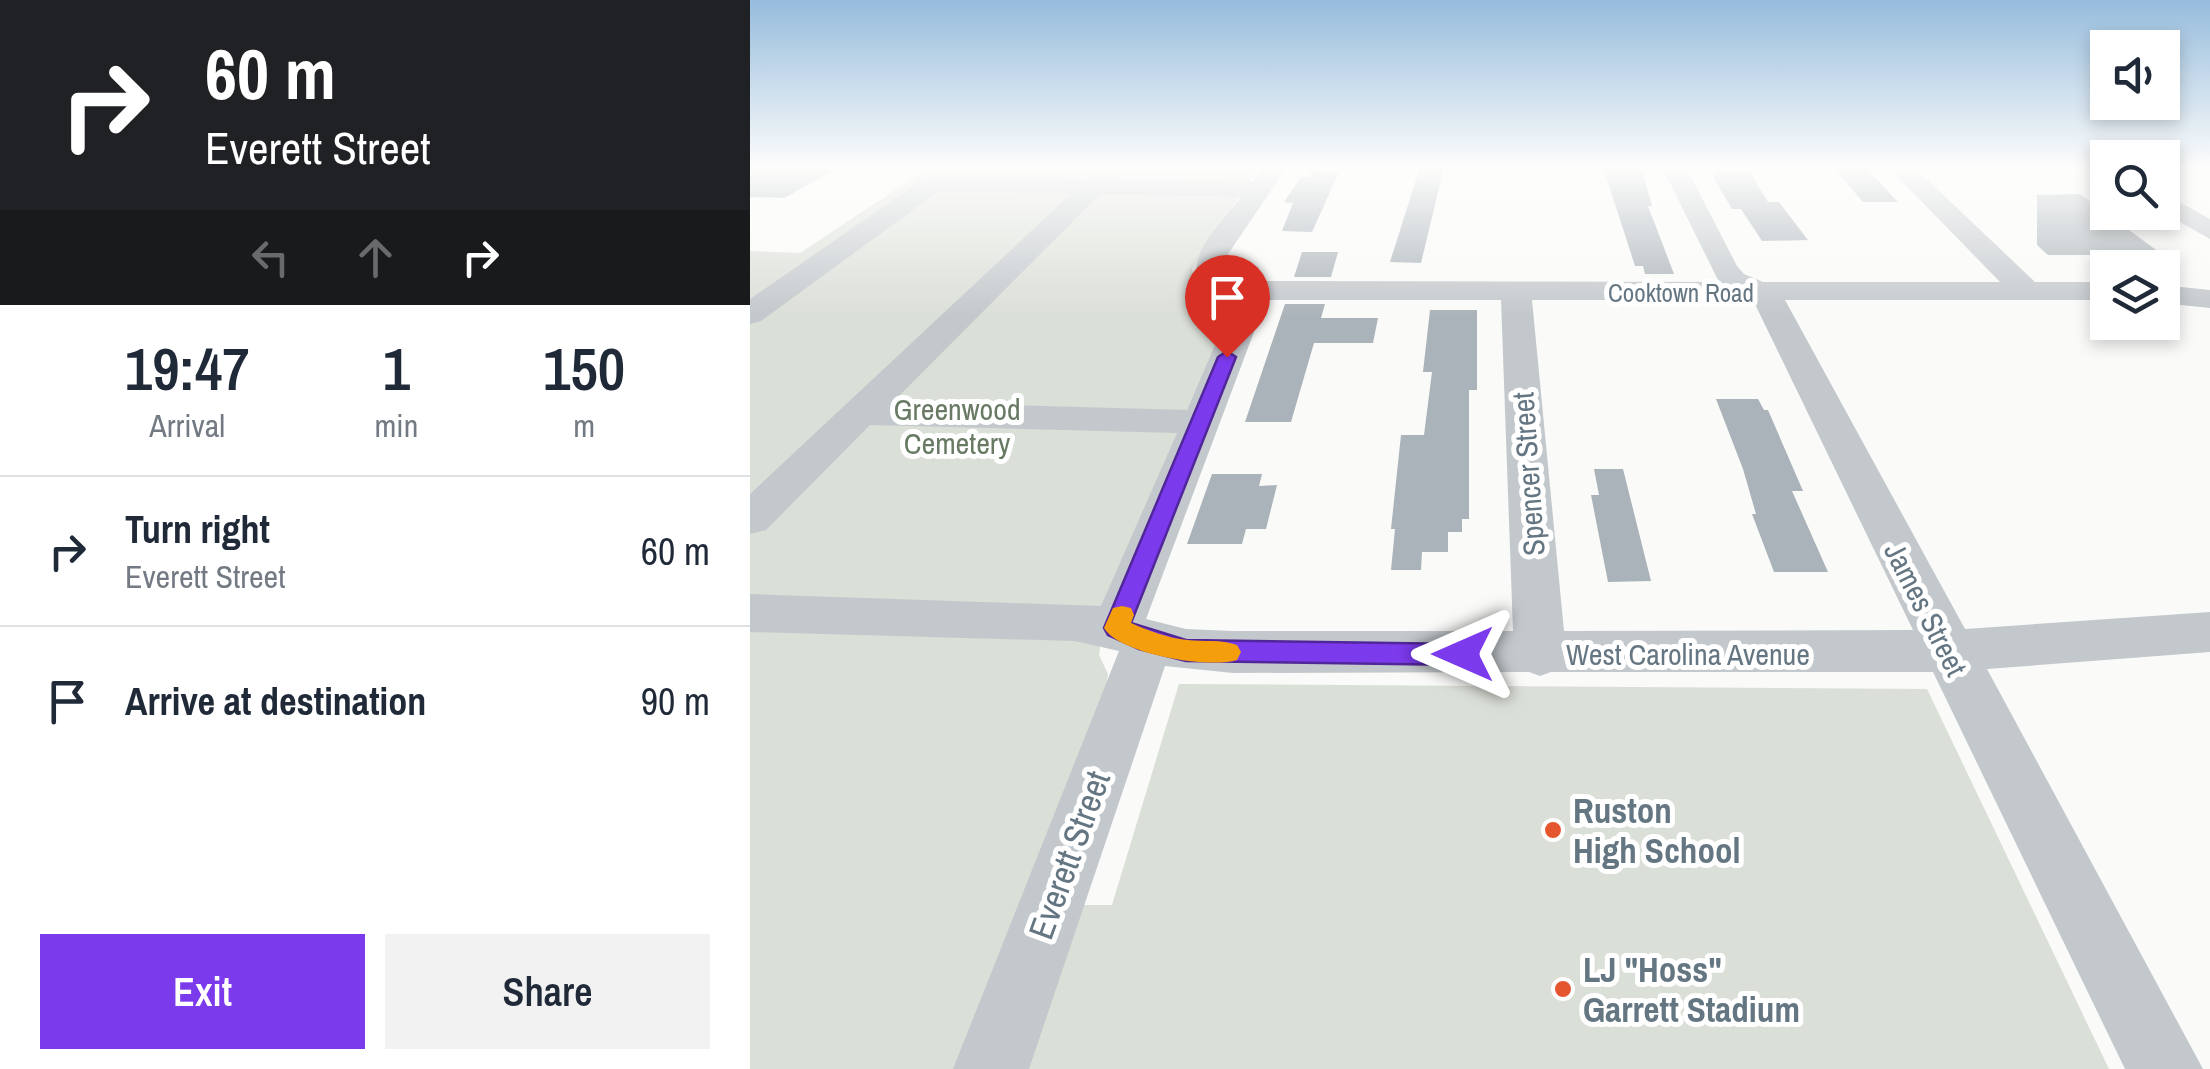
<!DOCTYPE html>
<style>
body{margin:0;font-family:"Archivo Narrow",sans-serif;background:#f2f2f3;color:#1f2937;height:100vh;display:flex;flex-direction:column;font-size:38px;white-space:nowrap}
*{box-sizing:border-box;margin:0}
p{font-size:32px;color:#747a83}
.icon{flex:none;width:55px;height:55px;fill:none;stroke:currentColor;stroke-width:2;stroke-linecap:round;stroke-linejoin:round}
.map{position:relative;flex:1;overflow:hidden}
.details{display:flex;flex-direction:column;background:#fff;width:750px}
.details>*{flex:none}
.guide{background:#202124;color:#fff;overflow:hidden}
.buttons{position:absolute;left:1340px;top:30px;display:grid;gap:20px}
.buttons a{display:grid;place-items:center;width:90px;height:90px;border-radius:0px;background:#fff;box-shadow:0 5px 15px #0003;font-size:50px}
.pin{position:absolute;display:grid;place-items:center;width:85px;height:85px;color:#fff;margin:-102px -42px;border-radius:50% 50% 50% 0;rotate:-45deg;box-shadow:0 0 10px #0007}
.pin .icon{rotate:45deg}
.me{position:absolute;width:110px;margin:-55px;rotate:270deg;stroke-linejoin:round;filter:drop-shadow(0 0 8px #0008)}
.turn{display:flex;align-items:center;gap:35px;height:210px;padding:0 40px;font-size:45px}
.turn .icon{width:130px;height:130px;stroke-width:2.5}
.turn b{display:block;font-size:70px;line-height:85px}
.lanes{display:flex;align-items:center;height:95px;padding:0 40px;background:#0003;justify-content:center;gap:50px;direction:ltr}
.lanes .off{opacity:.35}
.eta{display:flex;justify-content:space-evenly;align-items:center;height:170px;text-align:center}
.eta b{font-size:60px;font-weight:600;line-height:70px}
.button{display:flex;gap:20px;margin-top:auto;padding:20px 40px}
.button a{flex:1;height:115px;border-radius:0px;background:#7c3aed;color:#fff;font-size:40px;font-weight:600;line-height:115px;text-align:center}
.button a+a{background:#f2f2f3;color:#1f2937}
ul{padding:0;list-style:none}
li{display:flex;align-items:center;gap:30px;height:150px;padding:0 40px;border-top:2px solid #e0e1e3}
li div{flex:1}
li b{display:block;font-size:38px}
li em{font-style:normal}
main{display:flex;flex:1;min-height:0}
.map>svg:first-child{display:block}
</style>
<main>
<section class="details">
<div class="guide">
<div class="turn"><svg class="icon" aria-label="right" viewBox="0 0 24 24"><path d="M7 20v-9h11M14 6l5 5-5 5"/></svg><div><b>60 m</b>Everett Street</div></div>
<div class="lanes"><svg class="icon off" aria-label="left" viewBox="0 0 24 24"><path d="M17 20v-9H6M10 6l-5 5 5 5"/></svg><svg class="icon off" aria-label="ahead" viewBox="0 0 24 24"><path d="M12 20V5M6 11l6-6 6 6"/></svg><svg class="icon" aria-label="right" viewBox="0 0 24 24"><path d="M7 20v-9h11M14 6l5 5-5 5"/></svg></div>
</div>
<div class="eta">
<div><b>19:47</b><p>Arrival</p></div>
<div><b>1</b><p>min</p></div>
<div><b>150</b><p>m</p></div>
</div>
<ul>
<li><svg class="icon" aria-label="right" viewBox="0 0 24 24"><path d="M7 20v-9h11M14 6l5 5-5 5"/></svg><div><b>Turn right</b><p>Everett Street</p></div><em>60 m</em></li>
<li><svg class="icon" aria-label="arrive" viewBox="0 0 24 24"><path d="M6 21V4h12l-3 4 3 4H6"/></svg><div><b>Arrive at destination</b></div><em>90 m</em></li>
</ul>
<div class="button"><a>Exit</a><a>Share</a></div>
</section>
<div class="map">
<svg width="1460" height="1069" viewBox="0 0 1460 1069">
<rect width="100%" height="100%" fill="#fafaf8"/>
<!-- green -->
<g fill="#dadfd7">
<path d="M180 167H197L62 273 211 167H509L442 269C444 290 466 294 483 303L357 597 349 655 358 674 354 703 210 1069H0V251L50 253Z"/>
<polygon points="429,684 1177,689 1359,1069 277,1069 333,905 362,905"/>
</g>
<!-- building -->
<g fill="#aab3b9">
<polygon points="0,167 90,167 34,198 0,197"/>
<polygon points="670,167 694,167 671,263 640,262"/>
<polygon points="853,167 891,167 902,206 898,206 924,274 895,274 893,266 885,266"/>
<polygon points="1084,168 1116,168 1148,202 1113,202"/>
<polygon points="562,171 589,172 562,232 532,231 543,203 534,202 551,177 559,177"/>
<polygon points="966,172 1000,172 1018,202 1029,202 1058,240 1012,241 991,209 982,209 962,175 967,175"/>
<polygon points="1330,194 1413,255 1298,255 1287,245 1287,195"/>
<polygon points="552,252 588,252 581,277 544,277"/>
<polygon points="535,304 575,304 571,318 628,318 623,343 564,343 541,422 495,422"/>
<polygon points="680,310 727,310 727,390 719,390 719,519 712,519 712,532 698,532 698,552 672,552 671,570 641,570 645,529 641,529 651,435 674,435 682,372 673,372"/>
<polygon points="966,399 1008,399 1014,410 1018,410 1053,491 1042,491 1078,572 1024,572 1002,514 1006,514 993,469"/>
<polygon points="844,469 873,469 901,581 858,582 841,495 849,495"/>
<polygon points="462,474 512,474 509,486 527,485 516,529 496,529 492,544 437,544"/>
</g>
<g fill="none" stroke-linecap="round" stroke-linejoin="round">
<!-- minor -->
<g fill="#c3c8cc" fill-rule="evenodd">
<path d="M191 167H218L209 176 337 179 350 167H376L365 179 502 182 513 167H537L476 257V274L495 281 969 282 912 167H936L987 266 994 274 1013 282H1250L1138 167H1164L1285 282H1358V300H1035L1215 629 1460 612V652L1237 669 1453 1069H1375L1183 672H801L790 676 779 672 483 673 415 666 279 1069H203L369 651 325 641 0 632V594L351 606 427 433 120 425 16 530 0 534V494L322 193 189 191 11 321 0 324V299ZM350 194 491 197C463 234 410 280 485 298L437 410 143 402ZM516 300H751L763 631H483L436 629 396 619ZM782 300H1003L1163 630 814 631Z"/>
<polygon points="1412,192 1460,219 1460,239 1412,212"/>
<polygon points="1412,285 1460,290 1460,308 1412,303"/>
</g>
</g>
<!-- sky -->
<linearGradient id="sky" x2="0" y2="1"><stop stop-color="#96bcdc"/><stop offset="0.53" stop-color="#fdfdfc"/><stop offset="1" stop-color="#fdfdfc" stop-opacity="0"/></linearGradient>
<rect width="1460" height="316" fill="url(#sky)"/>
<!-- route -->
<polygon fill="#7c3aed" stroke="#51269a" stroke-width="2.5" points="477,351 486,357 381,623 436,640 713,644 722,647 726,654 722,662 713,665 436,661 389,649 358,635 354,628 468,357"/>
<!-- slow -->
<path fill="#f59e0b" d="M372 606 381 608 384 615 381 623C399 631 418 638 437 640 454 642 471 639 487 645L491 652 487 660C459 669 369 654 354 628L363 608Z"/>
<!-- markers -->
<g fill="#e4572e" stroke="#fff" stroke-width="4">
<circle cx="803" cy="830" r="10"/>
<circle cx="813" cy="989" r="10"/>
</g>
<g text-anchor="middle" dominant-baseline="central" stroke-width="10" stroke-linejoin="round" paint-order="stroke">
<!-- far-street labels -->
<g font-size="25" fill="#657683" stroke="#fff">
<text x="931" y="293">Cooktown Road</text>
</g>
<!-- park labels -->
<g font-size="30" fill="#687a64" stroke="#fff">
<text x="207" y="409">Greenwood<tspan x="207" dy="34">Cemetery</tspan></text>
</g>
<!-- street labels -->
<g font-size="30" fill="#657683" stroke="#fff">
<text transform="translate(778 474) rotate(-94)">Spencer Street</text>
<text transform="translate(1176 609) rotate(63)">James Street</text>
<text x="938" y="654">West Carolina Avenue</text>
</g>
<!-- near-poi labels -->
<g font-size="35" font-weight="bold" fill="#657683" stroke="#fff" text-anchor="start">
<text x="823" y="810">Ruston<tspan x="823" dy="40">High School</tspan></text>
<text x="833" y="969">LJ "Hoss"<tspan x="833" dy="40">Garrett Stadium</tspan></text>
</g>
<!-- near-street labels -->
<g font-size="35" fill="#657683" stroke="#fff">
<text transform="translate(319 855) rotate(-70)">Everett Street</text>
</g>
</g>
</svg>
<div class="buttons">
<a><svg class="icon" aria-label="sound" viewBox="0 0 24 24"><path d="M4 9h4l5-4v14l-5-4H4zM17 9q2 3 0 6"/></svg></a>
<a><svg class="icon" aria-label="search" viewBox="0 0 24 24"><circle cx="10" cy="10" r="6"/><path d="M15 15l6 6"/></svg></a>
<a><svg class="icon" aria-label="layers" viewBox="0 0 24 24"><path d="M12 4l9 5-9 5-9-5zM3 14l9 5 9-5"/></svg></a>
</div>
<div class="pin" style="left:477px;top:357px;background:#d93025"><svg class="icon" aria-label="arrive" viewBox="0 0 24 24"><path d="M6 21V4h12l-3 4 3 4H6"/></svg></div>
<svg class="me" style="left:713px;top:654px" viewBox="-20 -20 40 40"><path d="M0-17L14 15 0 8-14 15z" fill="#7c3aed" stroke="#fff" stroke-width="4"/></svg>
</div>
</main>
